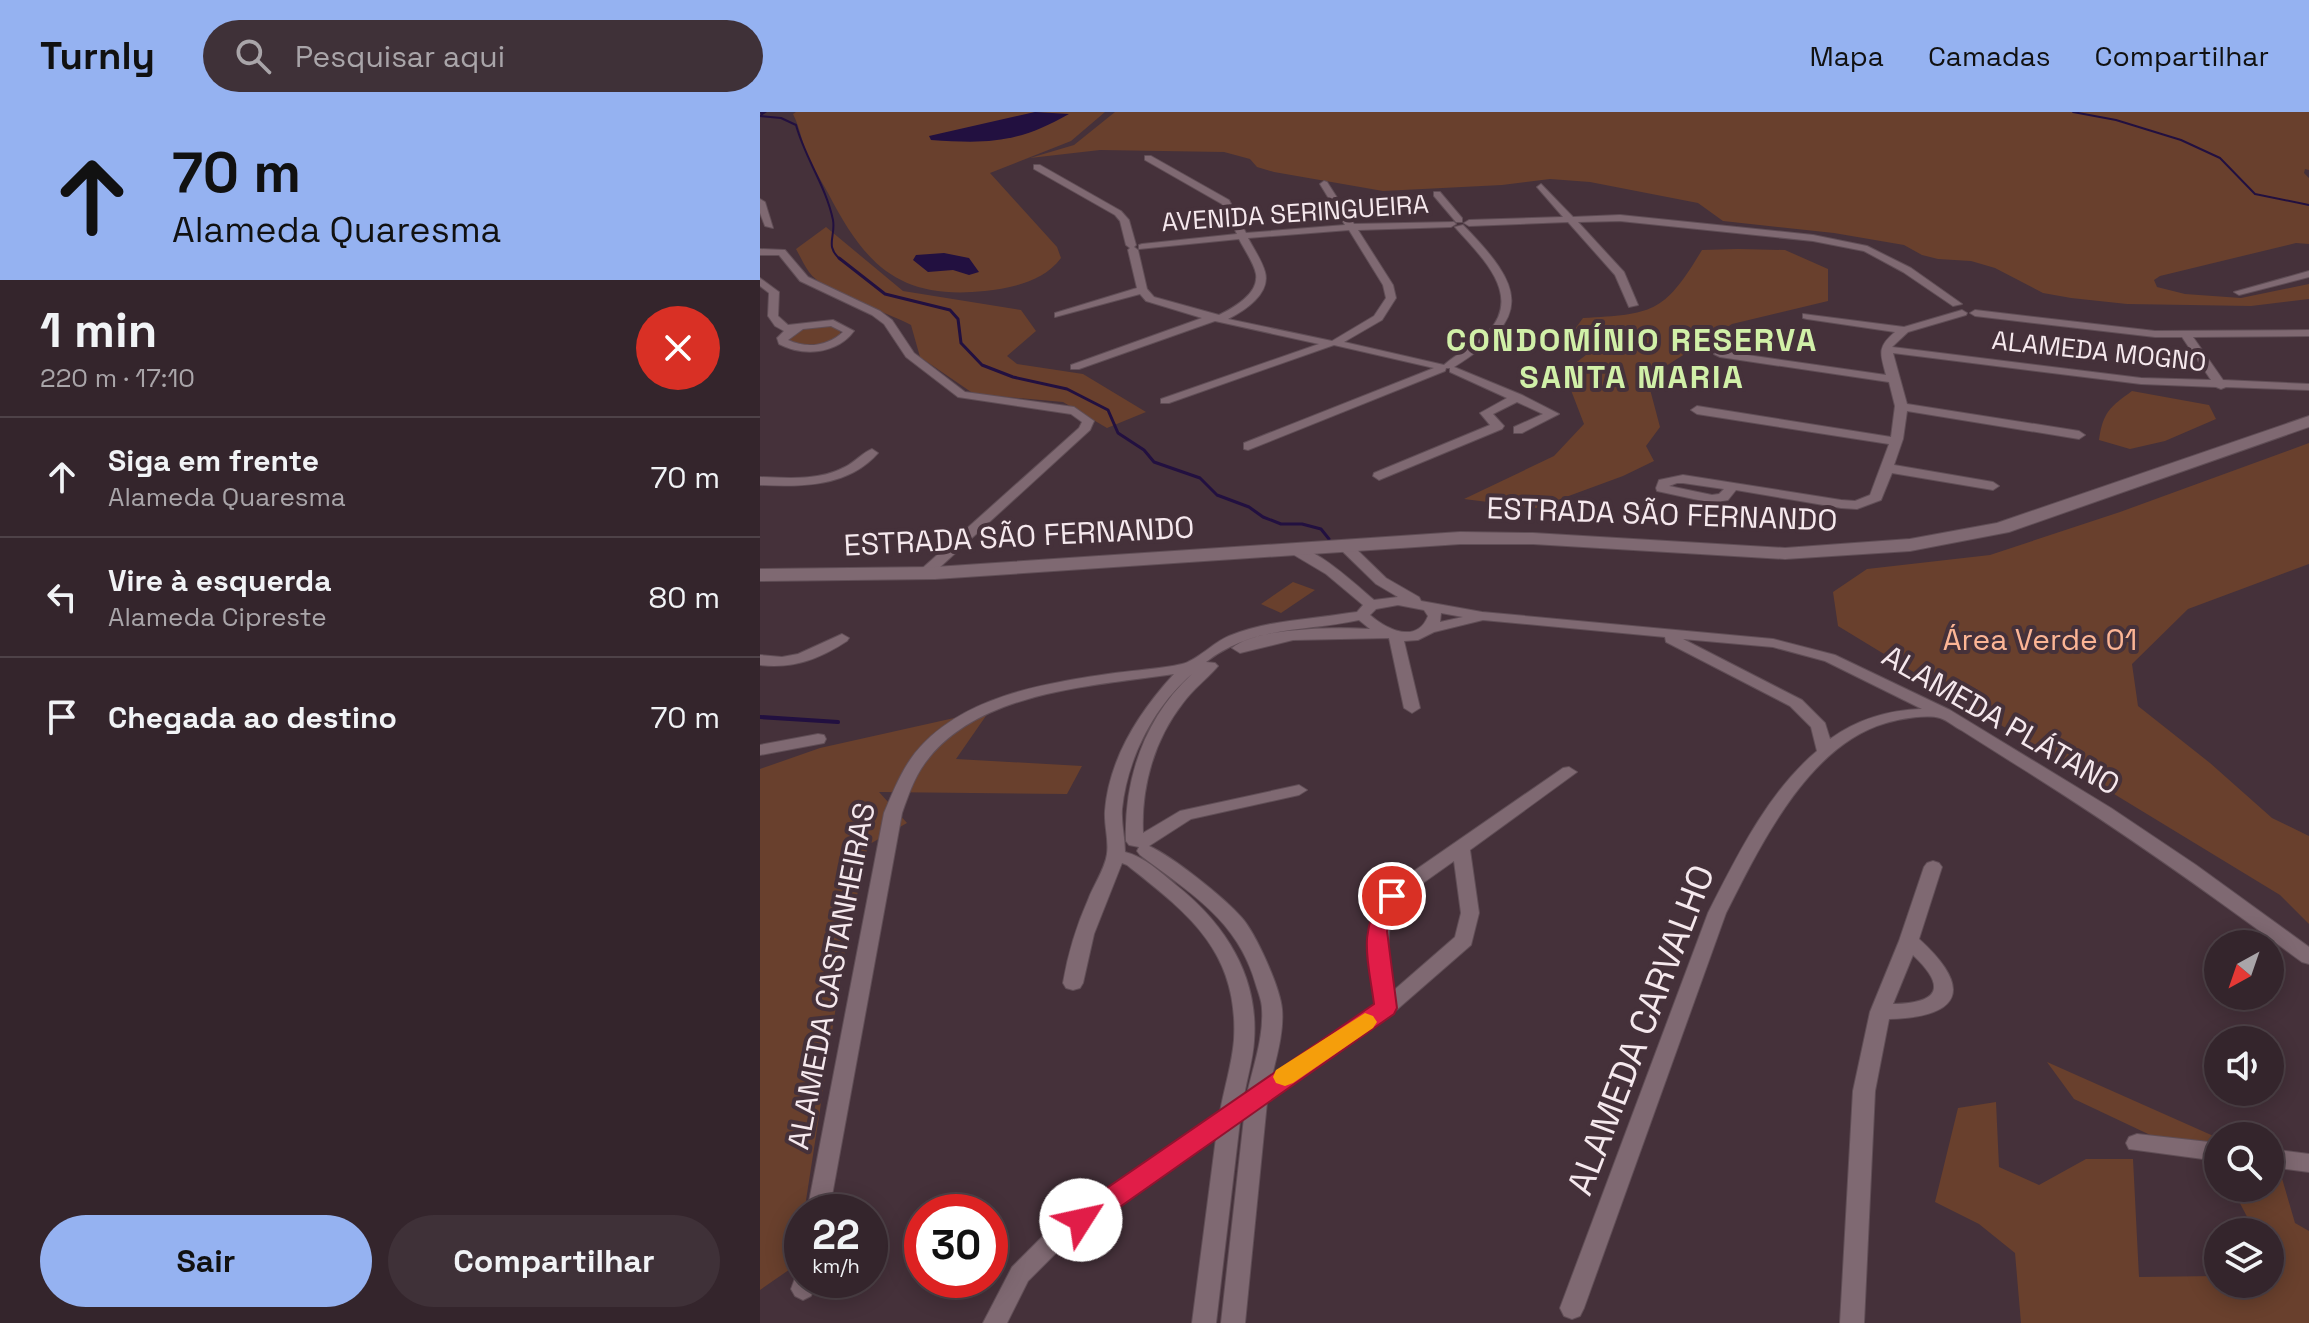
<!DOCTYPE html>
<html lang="pt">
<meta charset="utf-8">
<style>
body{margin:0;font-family:"Space Grotesk",sans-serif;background:#3f3138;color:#f1f3f6;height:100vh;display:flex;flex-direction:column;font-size:30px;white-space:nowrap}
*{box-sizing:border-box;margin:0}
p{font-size:26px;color:#a9a5a9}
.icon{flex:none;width:44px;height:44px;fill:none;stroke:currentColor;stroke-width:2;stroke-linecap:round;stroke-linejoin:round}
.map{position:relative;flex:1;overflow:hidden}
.side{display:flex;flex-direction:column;background:#34252c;width:760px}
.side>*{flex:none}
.guide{background:#95b2f1;color:#111;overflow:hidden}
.needle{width:52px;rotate:220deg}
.tools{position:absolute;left:1444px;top:818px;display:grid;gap:16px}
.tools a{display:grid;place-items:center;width:80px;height:80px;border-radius:50%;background:#34252c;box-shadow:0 4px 20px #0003,0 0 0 2px #4e4248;font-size:40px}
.speed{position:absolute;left:24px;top:1082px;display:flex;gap:16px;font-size:40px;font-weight:700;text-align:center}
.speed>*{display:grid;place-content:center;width:104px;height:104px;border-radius:50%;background:#34252c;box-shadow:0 4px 20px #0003,0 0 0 2px #4e4248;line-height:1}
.speed small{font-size:20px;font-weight:400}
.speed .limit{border:12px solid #d22;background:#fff;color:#111}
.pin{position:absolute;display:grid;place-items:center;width:68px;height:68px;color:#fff;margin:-34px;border:4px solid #fff;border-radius:50%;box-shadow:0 2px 8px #0007}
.me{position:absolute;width:88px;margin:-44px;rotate:55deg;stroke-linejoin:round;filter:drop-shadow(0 0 6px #0008)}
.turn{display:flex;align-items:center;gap:28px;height:168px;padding:0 40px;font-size:36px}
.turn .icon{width:104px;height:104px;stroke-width:2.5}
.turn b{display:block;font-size:56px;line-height:68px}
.round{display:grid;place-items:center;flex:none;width:84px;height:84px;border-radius:42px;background:#3f3138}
.headline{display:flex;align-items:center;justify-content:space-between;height:136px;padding:0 40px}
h1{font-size:48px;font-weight:700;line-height:60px}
.action{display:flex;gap:16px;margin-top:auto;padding:16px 40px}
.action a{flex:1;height:92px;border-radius:48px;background:#95b2f1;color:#111;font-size:32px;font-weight:700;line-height:92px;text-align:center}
.action a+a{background:#3f3138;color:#f1f3f6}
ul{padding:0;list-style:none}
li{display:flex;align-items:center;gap:24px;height:120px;padding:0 40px;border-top:2px solid #4e4248}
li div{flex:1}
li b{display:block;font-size:30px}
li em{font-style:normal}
header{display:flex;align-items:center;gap:48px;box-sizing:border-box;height:112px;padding:0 40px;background:#95b2f1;color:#111}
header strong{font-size:38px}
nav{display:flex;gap:44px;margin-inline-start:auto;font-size:28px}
.search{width:560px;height:72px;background:#3f3138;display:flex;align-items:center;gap:20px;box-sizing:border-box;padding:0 28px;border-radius:44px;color:#a9a5a9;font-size:30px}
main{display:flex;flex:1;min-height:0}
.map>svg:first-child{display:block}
</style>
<header>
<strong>Turnly</strong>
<div class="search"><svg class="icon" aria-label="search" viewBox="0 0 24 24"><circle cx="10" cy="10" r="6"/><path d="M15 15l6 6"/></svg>Pesquisar aqui</div>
<nav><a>Mapa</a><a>Camadas</a><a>Compartilhar</a></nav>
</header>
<main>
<section class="side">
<div class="guide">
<div class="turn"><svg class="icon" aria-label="ahead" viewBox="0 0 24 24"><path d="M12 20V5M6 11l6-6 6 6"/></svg><div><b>70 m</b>Alameda Quaresma</div></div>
</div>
<div class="headline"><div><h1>1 min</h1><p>220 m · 17:10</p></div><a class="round" style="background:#d93025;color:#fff"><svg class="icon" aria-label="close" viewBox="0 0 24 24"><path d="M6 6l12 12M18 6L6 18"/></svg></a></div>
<ul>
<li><svg class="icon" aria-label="ahead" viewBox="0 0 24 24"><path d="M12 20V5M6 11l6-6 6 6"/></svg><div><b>Siga em frente</b><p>Alameda Quaresma</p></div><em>70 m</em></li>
<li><svg class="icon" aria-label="left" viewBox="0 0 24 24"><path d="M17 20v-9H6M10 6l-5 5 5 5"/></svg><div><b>Vire à esquerda</b><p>Alameda Cipreste</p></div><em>80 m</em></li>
<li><svg class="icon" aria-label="arrive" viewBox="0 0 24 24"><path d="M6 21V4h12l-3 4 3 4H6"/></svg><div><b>Chegada ao destino</b></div><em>70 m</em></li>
</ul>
<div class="action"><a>Sair</a><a>Compartilhar</a></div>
</section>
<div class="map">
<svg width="1549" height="1211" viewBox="0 0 1549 1211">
<rect width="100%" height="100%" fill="#45313a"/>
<!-- green -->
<g fill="#69402d">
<path d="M36 0H345L311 29 230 61 297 135 301 146C284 169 253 176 225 179 139 188 105 153 68 81 61 68 53 56 47 43 42 30 40 16 33 2Z"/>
<polygon points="355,0 1549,0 1549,58 1545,57 1544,61 1549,66 1549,132 1536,131 1400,164 1394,168 1397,175 1425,182 1481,186 1549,172 1549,187 1491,194 1367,192 1311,186 1283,181 1235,156 1211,149 1178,147 1162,143 1144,133 1074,121 963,109 938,91 830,70 790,67 742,73 623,79 514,60 497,55 490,47 464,40 340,38 270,46 314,33"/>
<path d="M66 115 143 179 261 198 276 219 247 244 257 252 323 262 386 300 347 316 303 290 214 282 160 245 151 213C125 199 64 181 49 160 44 153 40 144 36 137Z"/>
<path d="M978 137 1025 138 1068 157V189L972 212 887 266 900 315 886 334 894 349 863 364 776 396 704 387 794 344 824 312 804 260 831 239 806 229 823 206C894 202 904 201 942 138Z"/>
<path d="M65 213 79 216 81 223C63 236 47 233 26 230L27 224 39 217Z"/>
<path d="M1372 279 1449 293 1456 307 1405 329 1370 337 1339 328C1343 300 1350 295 1372 279Z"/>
<polygon points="1549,331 1549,452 1428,497 1372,552 1378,594 1450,651 1512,706 1549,724 1549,812 1520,783 1078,514 1073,480 1107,457 1230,443 1360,400"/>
<polygon points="533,470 555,478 521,501 501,492"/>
<polygon points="230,598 196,647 322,654 307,682 119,680 147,711 108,733 83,849 36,1153 0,1178 0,657 60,636"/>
<polygon points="1287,950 1458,1026 1458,1055 1314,987"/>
<polygon points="1236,990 1239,1055 1279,1073 1326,1047 1373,1047 1379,1165 1458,1164 1458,1172 1510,1172 1510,1163 1516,1162 1510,1150 1510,1120 1495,1120 1472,1076 1510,1076 1510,1054 1521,1063 1535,1111 1549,1119 1549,1211 1261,1211 1255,1141 1219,1112 1175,1090 1198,996"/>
</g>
<!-- water -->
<g fill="#221040">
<path d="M275 0 309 2C258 31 229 32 171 28L169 24Z"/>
<polygon points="184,141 209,146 219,160 209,163 193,158 168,160 153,148 156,143"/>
</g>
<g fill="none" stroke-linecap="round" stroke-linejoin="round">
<!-- stream-far2 -->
<g stroke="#221040" stroke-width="2">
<polyline points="1313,0 1356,8 1421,28 1460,46 1495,82 1549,93"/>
<path d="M0 4 21 6 36 13C45 46 66 74 73 108 76 125 64 134 81 148"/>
</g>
<!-- stream-far1 -->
<polyline stroke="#221040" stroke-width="3" points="79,146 125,182 190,198 198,207 201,231 222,253 253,265 307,277 348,298 358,321 384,338 394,350 440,366 457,383 489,395 503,405 521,412 542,412 561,417 569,427"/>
<!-- stream -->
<polyline stroke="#221040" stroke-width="4" points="0,605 78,610"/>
<!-- river -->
<polygon fill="#221040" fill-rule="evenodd" points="0,0 7,0 1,4"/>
<!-- minor casing -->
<g stroke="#604e56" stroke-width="2">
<g id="minor">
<path d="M385 44H391L469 88 486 121 585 113 560 72 564 69 567 70 594 112 694 110 696 112 691 115 598 118 633 173 636 186 622 208 584 230 684 253C697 241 715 234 728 220 764 182 719 143 695 115L703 113C764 175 774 205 694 255L762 283 799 302 762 321H754V315L783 302 757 290 733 302 744 314 742 317 619 368 613 364 614 361 730 313 720 301 747 286 690 260V256H686L685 259 488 338 484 337V331L674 256 574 233 409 291H401V287L559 232 455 209 319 257H311V253L442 206 386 189 380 182 295 205V201L377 176 368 138 370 136 366 133 360 109 355 103 274 57V53H280L361 99 369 108 376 133 374 135 378 138 387 177 394 185 459 203C473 196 499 182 496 162 494 151 484 137 479 127L379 137V133L382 132 477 122 462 92 385 48ZM589 118 623 173 626 186 614 204 572 229 468 207C484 199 511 182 505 160 502 149 494 137 488 126Z"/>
<polygon points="781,72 813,105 860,103 1053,123 1107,134 1151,156 1202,192 1193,194 1143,160 1104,139 1053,129 860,109 818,110 864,160 878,193 869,195 855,163 808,110 709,114 704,111 709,108 803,105 777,75"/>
<polygon points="674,80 680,80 702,106 702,110 696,110 674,84"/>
<polygon points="0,87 5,90 13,116 5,114 0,101"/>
<polygon points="0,137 25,138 48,165 120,199 132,208 154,241 205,280 314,295 334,309 330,318 167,467 157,467 155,464 157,461 319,316 322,310 311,302 198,285 146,245 124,212 112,203 40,169 19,143 0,143"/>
<polygon points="1549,159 1549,165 1479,183 1474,180"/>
<path d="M0 166 19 180 18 204 28 213 73 208 94 219C77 242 44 245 19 232L17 226 24 219 15 214 8 204 9 181 0 174ZM71 214 83 220C68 234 47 237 28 228L43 217Z"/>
<path d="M1202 198 1207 201 1206 203 1148 220 1132 235 1381 266 1451 268 1422 225H1395L1215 204 1210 201 1215 198 1395 219 1549 218V224L1433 225 1463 268 1549 272V278L1466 275 1461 277 1456 275 1381 272 1133 241 1147 292 1319 319 1325 323 1319 327 1147 299 1143 327 1134 353 1233 370 1239 374 1233 378 1132 361 1121 388 1097 397 1081 396 976 378 968 388 952 391 897 379 896 376 899 368 923 363 1081 388 1095 389 1110 383 1129 332 937 302 931 298 937 294 1131 325 1135 294 1129 270 960 245 954 242 960 239 1126 263C1120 241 1117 235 1135 220L1047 207 1043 206V202L1144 215ZM917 371H923L964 377 959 382 952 383 909 374Z"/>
<path d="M112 337 118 341C88 375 42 375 0 373V365C28 366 59 369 85 355 95 350 102 341 112 337Z"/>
<path d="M584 429 589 430 626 466 659 485 661 489 722 500 1013 527 1075 543 1190 598 1351 696 1436 753 1549 835V852L1542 850C1449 781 1356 715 1258 654 1239 642 1220 630 1201 618 1195 615 1187 608 1180 606 1166 602 1140 607 1126 611 1048 633 1000 734 966 801L824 1196 820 1204 812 1207 804 1204 800 1196 948 801C977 744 1008 680 1057 639L1051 615 1030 594 906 530 905 525 723 508 674 520 658 528 644 529 660 596 652 601 644 596 629 526 533 528 480 541 472 536C497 515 577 515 610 517L599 508C544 520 494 513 446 550L455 551 458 554C447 567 433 577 423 591 394 628 381 675 383 721L420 699 539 673 547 678 539 683 431 707 389 734C412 744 465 786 482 806 496 822 520 875 522 897 524 919 517 943 512 964L616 893C609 849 602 820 625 779L803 656 809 655 817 660 710 738 719 801 711 833 633 901 507 990 485 1211H461L484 1006 480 1009 456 1211H432L456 1026 305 1132 268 1169 247 1211H223L252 1155 289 1118 460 1000C464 977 472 952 474 928 479 840 429 802 367 753L362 751 334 822 323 871 320 876 313 878 306 876 303 871C308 842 316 815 328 788 333 774 345 757 347 742 349 728 344 713 345 699 349 647 379 600 414 562 334 574 217 579 165 651 154 666 148 684 142 701L69 1100H47L124 701C133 680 141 659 155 641 202 583 287 571 355 561 377 558 401 557 422 552 436 549 454 530 469 524 508 508 548 508 589 501L597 500 603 493 566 462 529 440 527 437 529 434C552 431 596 473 614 488L638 485 616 472 579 436 577 433ZM638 493 664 498 668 504C657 532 627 518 610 503L616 497ZM681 501 703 505 680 510ZM923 527 1013 535 1065 549 1162 597C1128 598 1098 607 1070 627L1065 611 1042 588ZM432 562C385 605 364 666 366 729L369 733 379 735 377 739 380 743C430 781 478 808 496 873 498 880 502 889 502 897 504 925 493 955 487 982L484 984C487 966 493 947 494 929 499 864 465 812 416 773 400 760 385 745 365 740 365 726 361 711 362 697 367 647 394 594 432 562ZM694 749 701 801 695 825 633 879C627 847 624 818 639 788Z"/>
<path d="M82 522 89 526 87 529C60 547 33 557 0 553V543L22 545 38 542Z"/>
<polygon points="58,622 64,623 66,627 64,631 0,643 0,633"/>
<path d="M1173 749 1179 751 1182 755 1159 827C1214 877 1201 905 1129 907L1115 979 1104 1211H1080L1093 979 1110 900 1139 829 1164 755 1167 751ZM1153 843C1188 876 1178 891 1133 892Z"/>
<polygon points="1377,1022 1458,1031 1458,1049 1369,1037 1366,1031 1369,1025"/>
<polygon points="1510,1037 1549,1042 1549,1060 1510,1055"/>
<polygon points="42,1159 42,1168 57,1168 51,1184 43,1188 35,1184 31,1177 37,1161"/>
</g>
</g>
<!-- secondary casing -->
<g stroke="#604e56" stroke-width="2">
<polygon id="secondary" points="1549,304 1549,315 1249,420 1150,439 1025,447 773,432 700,432 175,467 0,469 0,457 175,455 700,420 773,421 1025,436 1150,427 1237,411"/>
</g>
<!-- minor -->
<use href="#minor" fill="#7f6972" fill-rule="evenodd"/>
<!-- secondary -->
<use href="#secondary" fill="#7f6972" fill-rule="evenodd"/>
</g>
<!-- route -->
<path fill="#e11d48" stroke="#92132f" stroke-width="2" d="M632 777 640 779 643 784 632 802 627 819 637 896 634 902 330 1116 321 1119 312 1116 308 1108 312 1100 614 892C608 846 597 821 625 779Z"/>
<!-- slow -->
<polygon fill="#f59e0b" points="605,901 613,904 617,910 613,916 533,971 525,974 516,971 513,965 516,958"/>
<g text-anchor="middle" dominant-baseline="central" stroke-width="8" stroke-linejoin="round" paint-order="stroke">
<!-- far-street labels -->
<g font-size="26" fill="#f5e8ed" stroke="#45313a">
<text transform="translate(535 101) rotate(-4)">AVENIDA SERINGUEIRA</text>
<text transform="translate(1339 239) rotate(6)">ALAMEDA MOGNO</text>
</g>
<!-- street labels -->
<g font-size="30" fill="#f5e8ed" stroke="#45313a">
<text transform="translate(902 402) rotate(2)">ESTRADA SÃO FERNANDO</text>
<text transform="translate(259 424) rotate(-3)">ESTRADA SÃO FERNANDO</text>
<text transform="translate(1241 608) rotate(30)">ALAMEDA PLÁTANO</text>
<text transform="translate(71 864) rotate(-79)">ALAMEDA CASTANHEIRAS</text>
</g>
<!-- park labels -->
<g font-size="30" fill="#fcb595" stroke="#45313a">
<text x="1280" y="527">Área Verde 01</text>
</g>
<!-- far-district labels -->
<g font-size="32" font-weight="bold" letter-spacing="2" fill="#d1f0a8" stroke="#45313a">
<text x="872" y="228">CONDOMÍNIO RESERVA<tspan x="872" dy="37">SANTA MARIA</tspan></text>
</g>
<!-- near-street labels -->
<g font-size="36" fill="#f5e8ed" stroke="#45313a">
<text transform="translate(881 918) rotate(-69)">ALAMEDA CARVALHO</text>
</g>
</g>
</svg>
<div class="tools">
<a><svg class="needle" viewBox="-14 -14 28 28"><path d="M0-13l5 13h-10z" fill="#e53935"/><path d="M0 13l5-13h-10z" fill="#a9a5a9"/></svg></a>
<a><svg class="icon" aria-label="sound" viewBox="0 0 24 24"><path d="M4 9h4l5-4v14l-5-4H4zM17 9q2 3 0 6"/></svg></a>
<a><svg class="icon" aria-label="search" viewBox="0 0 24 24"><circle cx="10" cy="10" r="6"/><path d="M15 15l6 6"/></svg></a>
<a><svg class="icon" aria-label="layers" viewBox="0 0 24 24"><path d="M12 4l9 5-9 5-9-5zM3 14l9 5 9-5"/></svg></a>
</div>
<div class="speed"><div>22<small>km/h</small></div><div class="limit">30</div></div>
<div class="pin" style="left:632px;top:784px;background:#d93025"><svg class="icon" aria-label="arrive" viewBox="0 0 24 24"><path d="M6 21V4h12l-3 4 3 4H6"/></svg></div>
<svg class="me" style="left:321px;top:1108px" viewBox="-20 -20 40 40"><circle r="19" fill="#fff"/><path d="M0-13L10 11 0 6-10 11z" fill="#e11d48"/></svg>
</div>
</main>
